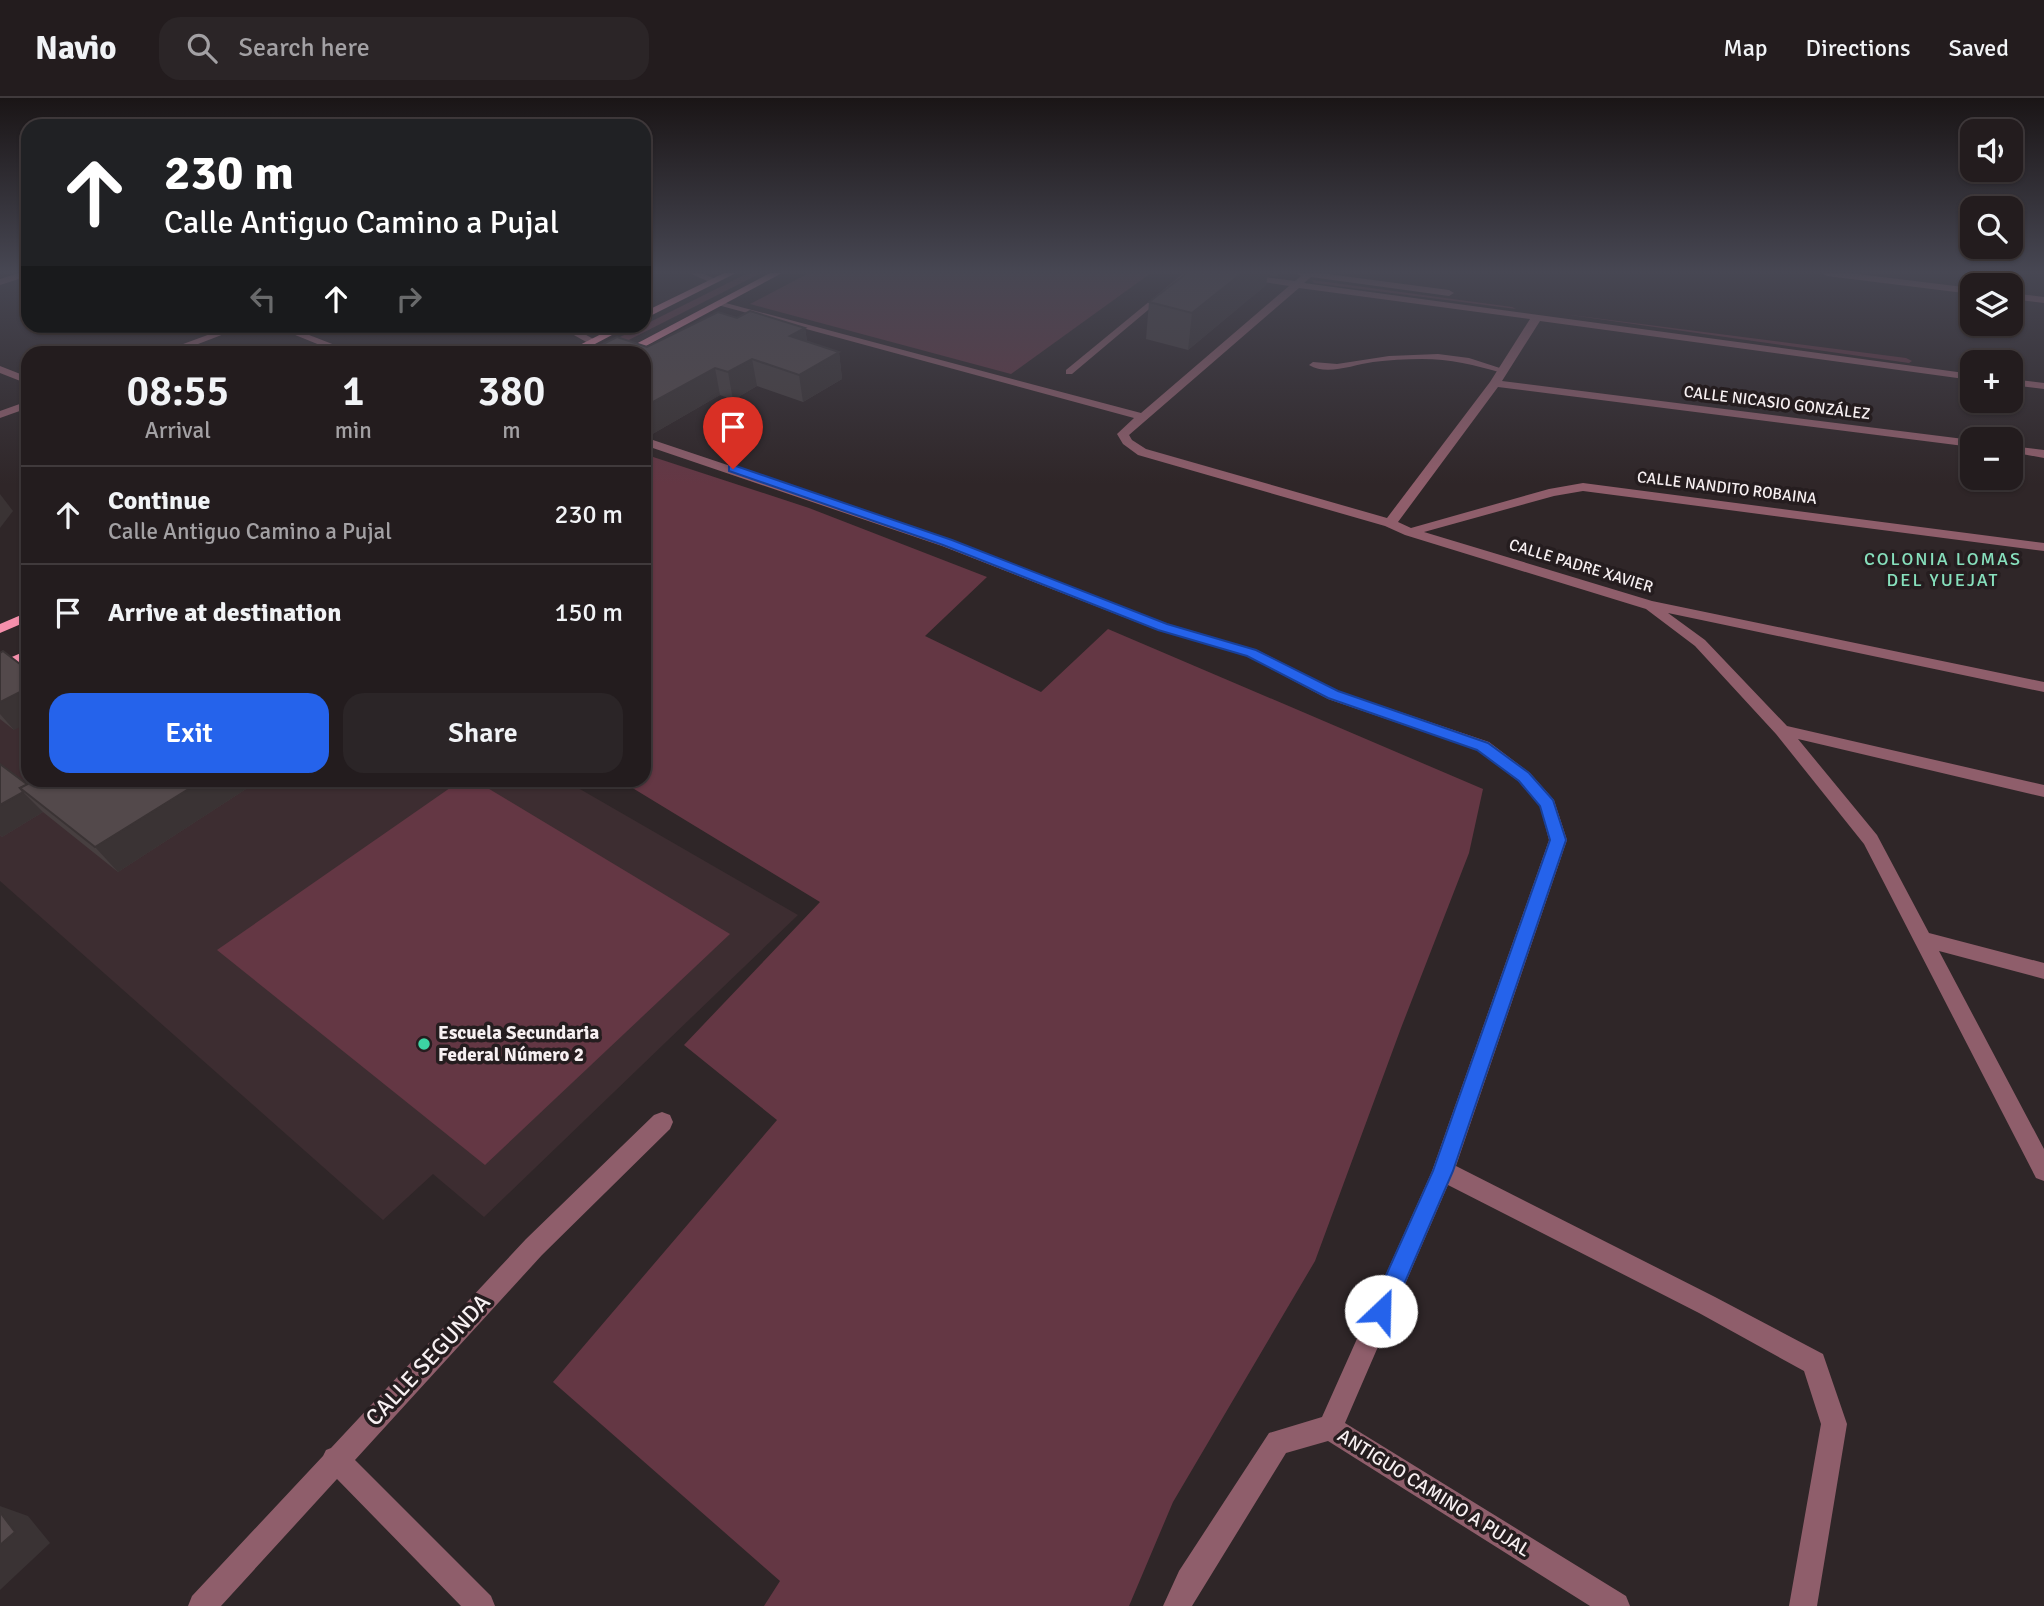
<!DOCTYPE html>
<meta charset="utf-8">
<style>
body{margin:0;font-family:Signika,sans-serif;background:#2b2527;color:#f1f3f6;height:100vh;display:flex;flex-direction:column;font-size:26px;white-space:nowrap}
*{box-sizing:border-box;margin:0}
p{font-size:23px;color:#a3a1a4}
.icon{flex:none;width:38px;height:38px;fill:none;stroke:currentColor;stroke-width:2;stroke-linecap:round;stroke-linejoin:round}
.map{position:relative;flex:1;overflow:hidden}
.details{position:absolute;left:21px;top:248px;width:630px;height:441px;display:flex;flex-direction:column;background:#231c1e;border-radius:21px;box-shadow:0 2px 5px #0004,0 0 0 2px #403a3c}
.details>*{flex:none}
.top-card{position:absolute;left:21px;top:21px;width:630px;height:214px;border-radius:21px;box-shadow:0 2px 5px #0004,0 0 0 2px #403a3c;background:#202124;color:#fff;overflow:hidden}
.fabs{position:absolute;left:1960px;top:21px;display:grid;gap:14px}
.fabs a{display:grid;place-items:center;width:63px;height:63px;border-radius:14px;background:#231c1e;box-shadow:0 2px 5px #0004,0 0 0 2px #403a3c;font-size:35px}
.pin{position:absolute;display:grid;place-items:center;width:60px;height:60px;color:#fff;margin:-72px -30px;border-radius:50% 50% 50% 0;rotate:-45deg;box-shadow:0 0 7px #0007}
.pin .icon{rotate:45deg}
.me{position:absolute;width:77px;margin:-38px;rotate:24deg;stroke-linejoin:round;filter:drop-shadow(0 0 5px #0008)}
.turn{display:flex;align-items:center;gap:24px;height:147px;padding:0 28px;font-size:32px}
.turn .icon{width:91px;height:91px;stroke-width:2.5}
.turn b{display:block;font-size:49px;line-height:60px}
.lanes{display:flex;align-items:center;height:66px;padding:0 28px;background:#0003;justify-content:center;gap:35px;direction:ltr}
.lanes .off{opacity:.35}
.eta{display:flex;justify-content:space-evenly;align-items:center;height:119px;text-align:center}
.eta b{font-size:42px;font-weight:600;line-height:49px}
.cta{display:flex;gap:14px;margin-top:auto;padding:14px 28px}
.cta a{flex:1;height:80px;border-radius:21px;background:#2563eb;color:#fff;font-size:28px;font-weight:600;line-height:80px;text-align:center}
.cta a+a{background:#2b2527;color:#f1f3f6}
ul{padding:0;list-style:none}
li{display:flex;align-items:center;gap:21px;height:98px;padding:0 28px;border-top:2px solid #403a3c}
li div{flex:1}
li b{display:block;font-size:26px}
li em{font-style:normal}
header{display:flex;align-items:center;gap:42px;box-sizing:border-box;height:98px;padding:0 35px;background:#231c1e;border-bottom:2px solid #403a3c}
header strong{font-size:33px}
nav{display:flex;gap:38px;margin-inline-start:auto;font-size:24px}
.search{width:490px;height:63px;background:#2b2527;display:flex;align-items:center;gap:18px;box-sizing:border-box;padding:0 24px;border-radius:21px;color:#a3a1a4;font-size:26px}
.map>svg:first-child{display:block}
</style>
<header>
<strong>Navio</strong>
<div class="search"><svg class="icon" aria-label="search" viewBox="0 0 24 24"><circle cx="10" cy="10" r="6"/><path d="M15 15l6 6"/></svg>Search here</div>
<nav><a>Map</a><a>Directions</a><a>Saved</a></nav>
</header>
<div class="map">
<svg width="2044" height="1508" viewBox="0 0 2044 1508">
<rect width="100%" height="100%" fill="#2f2628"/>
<!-- built -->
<polygon fill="#3d2d31" points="28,574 28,682 566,683 798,817 484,1119 433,1076 383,1122 0,783 0,588"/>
<!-- green -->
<g fill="#643744">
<polygon points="748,175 761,175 603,255 586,256"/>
<polygon points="809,175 1151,175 1011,276 750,206"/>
<polygon points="1312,182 1512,209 1516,211 1314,185"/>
<polygon points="1563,216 1906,260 1912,263 1909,265"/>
<polygon points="644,356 809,410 987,479 925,538 1041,594 1108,531 1483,691 1469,755 1401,930 1315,1163 1173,1404 1129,1508 764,1508 780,1483 553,1284 777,1022 684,947 820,804 621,683 644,682"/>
<polygon points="460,683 476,683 730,836 485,1067 217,852"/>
</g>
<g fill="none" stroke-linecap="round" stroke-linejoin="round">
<!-- lane -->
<g fill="#8f5e6b" fill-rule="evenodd">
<polygon points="1184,175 1192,175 1072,276 1066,276 1066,272"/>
<path d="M1438 256 1469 260 1506 272 1502 275C1475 267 1450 261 1422 261 1405 261 1389 262 1373 264 1352 267 1327 278 1309 267L1313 264 1337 266 1389 258Z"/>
</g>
<!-- street -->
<g fill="#8f5e6b" fill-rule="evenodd">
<polygon points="19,175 28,175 28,178 0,187 0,181"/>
<polygon points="689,175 702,175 720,183 712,185"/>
<path d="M1208 175H1233L1295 183 1301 178 1295 175H1320L1449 192 1454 195 1449 198 1311 179 1304 185 1972 276V282L1540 223 1502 283 1972 342V349L1498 289 1398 424 1411 430 1549 391 1583 385 2044 445V453L1583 393 1554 398 1424 434 1652 503 2044 584V594L1668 515 1705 542 1787 628 2044 687V699L1798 641 1877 737 1929 835 2044 865V881L1939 853 2044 1051V1083L2036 1080 1864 746 1776 636 1695 548 1646 511 1405 437 1385 428 1138 357 1123 346 1117 336 1134 320 714 206 722 204 1141 315 1289 188ZM1299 190 1530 221 1490 284 1387 420 1146 351 1132 342 1129 337Z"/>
<polygon points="1822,175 1849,175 1972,190 1972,196 1827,178"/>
<polygon points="2011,195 2044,199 2044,205 2011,201"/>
<polygon points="232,228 245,228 172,256 156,256"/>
<polygon points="273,228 286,228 358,256 342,256"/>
<polygon points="558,228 570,228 597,243 588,245"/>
<polygon points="0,268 28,279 28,286 0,275"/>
<polygon points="2011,281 2044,285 2044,291 2011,287"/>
<polygon points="28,303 28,310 0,320 0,313"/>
<polygon points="644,339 952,442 1167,526 1257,552 1338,593 1489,644 1530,675 1554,702 1567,742 1456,1068 1715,1199 1823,1256 1847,1326 1817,1508 1789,1508 1821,1326 1804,1273 1699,1215 1448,1087 1345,1325 1626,1498 1630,1508 1590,1508 1328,1343 1286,1355 1192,1508 1163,1508 1179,1473 1269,1335 1322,1319 1432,1073 1549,742 1540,708 1518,683 1477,652 1328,601 1247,558 1157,532 942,448 644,347"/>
<polygon points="2011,348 2044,352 2044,360 2011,354"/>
<polygon points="662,1014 670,1017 673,1024 670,1031 542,1157 355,1362 491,1498 495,1508 461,1508 337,1381 221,1508 188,1508 192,1498 323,1358 326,1352 331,1350 526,1141 654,1017"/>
</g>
<!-- primary -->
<g fill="#f590ac" fill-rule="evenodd">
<polygon points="724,175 736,175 644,221 644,214"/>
<polygon points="770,175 782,175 631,256 617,256"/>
<polygon points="617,228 629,228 576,256 562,256"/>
<polygon points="28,514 28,523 0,535 0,526"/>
<polygon points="28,552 28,563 0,575 0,564"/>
</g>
</g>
<!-- wall -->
<g fill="#473f40">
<polygon points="1187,175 1280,175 1277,178 1267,177 1266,187 1188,252 1146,241 1149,204"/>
<polygon points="737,220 805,230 807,243 839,254 842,281 803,304 757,288 733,302 720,297 649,338 644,336 644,256"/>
<polygon points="0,555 14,632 0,621"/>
<polygon points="0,666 28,687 35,682 260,682 118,774 43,714 2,739 0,737"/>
</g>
<!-- shaded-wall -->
<g fill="#3a3334">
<polygon points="1242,175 1268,175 1266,187 1188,252 1192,215"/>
<polygon points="805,230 809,257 790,238"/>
<polygon points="839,254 842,281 803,304 799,277"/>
<polygon points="752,261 757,288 733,302 728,274"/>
<polygon points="715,270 720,297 649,338 644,317 644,309"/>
<polygon points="0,396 13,413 0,430"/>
<polygon points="28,590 28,625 14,632 0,616 0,604"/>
<polygon points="203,682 260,682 118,774 95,749"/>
<polygon points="23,694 43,714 2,739 0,737 0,707"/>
<polygon points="0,1408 28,1418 50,1445 0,1492"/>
</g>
<!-- building -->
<g fill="#53494b" stroke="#3a3334" stroke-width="2">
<polygon points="1187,175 1242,175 1192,215 1149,204"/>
<polygon points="750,213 805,230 790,238 839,254 799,277 752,261 728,274 715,270 644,309 644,256 583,256 617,239 647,249 718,214 737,220"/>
<polygon points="3,553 20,566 28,562 28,590 0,604 0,555"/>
<polygon points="0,666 28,687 20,690 23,694 0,707"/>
<polygon points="35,682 203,682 95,749 20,690"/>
<polygon points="0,1414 15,1434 0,1447"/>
</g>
<!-- sky -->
<linearGradient id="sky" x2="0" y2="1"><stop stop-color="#1a1516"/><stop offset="0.45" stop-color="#474753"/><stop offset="1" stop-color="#474753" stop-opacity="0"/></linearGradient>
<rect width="2044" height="386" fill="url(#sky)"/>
<!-- route -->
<polygon fill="#2563eb" stroke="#184099" stroke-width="2" points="729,368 736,368 952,442 1167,526 1256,552 1338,593 1488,645 1529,675 1553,702 1566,742 1453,1073 1389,1221 1381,1224 1373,1221 1370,1213 1433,1073 1550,742 1540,708 1519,683 1477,652 1328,600 1247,558 1158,532 943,447 729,373"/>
<!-- markers -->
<circle fill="#3cd4a3" stroke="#251d1f" stroke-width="2.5" cx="424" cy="946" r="7"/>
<g text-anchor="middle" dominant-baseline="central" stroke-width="7" stroke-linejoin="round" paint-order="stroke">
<!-- far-street labels -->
<g font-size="16" fill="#f7f0f2" stroke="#251d1f">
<text transform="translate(1777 305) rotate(7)">CALLE NICASIO GONZÁLEZ</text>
<text transform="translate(1727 390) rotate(7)">CALLE NANDITO ROBAINA</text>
<text transform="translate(1581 468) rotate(17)">CALLE PADRE XAVIER</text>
</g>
<!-- far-neighbourhood labels -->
<g font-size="18" letter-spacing="2" fill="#87e0bd" stroke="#251d1f">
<text x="1943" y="461">COLONIA LOMAS<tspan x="1943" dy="21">DEL YUEJAT</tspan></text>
</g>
<!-- poi labels -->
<g font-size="19" font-weight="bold" fill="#f7f0f2" stroke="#251d1f" text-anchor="start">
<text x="438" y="935">Escuela Secundaria<tspan x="438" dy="22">Federal Número 2</tspan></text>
</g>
<!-- street labels -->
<g font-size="19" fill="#f7f0f2" stroke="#251d1f">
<text transform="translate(1434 1395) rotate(32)">ANTIGUO CAMINO A PUJAL</text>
</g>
<!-- near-street labels -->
<g font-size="23" fill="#f7f0f2" stroke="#251d1f">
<text transform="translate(428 1262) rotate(-47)">CALLE SEGUNDA</text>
</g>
</g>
</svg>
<div class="fabs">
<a><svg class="icon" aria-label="sound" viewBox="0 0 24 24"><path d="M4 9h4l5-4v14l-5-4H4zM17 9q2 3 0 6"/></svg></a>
<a><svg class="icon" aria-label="search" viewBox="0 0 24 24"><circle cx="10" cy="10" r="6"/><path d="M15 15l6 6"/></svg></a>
<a><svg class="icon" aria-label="layers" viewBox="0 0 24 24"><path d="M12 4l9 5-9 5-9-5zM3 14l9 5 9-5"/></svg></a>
<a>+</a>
<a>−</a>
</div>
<div class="pin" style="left:733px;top:371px;background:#d93025"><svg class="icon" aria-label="arrive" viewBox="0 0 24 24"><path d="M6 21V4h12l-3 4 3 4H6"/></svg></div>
<svg class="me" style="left:1381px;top:1213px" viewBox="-20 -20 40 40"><circle r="19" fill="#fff"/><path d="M0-13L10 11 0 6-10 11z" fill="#2563eb"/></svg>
<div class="top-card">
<div class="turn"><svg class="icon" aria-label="ahead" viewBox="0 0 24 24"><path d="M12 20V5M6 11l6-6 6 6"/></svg><div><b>230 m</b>Calle Antiguo Camino a Pujal</div></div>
<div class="lanes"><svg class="icon off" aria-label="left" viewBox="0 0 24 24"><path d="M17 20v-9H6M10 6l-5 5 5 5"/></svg><svg class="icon" aria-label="ahead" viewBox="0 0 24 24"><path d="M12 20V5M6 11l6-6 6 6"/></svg><svg class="icon off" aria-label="right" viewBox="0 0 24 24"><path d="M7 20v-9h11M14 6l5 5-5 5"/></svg></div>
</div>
<section class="details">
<div class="eta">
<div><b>08:55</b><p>Arrival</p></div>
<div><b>1</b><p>min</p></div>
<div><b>380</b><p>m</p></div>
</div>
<ul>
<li><svg class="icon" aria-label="ahead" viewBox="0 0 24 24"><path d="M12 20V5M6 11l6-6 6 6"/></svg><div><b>Continue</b><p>Calle Antiguo Camino a Pujal</p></div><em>230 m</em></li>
<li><svg class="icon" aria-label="arrive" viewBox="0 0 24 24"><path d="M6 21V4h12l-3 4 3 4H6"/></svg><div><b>Arrive at destination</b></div><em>150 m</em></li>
</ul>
<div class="cta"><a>Exit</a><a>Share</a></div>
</section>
</div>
